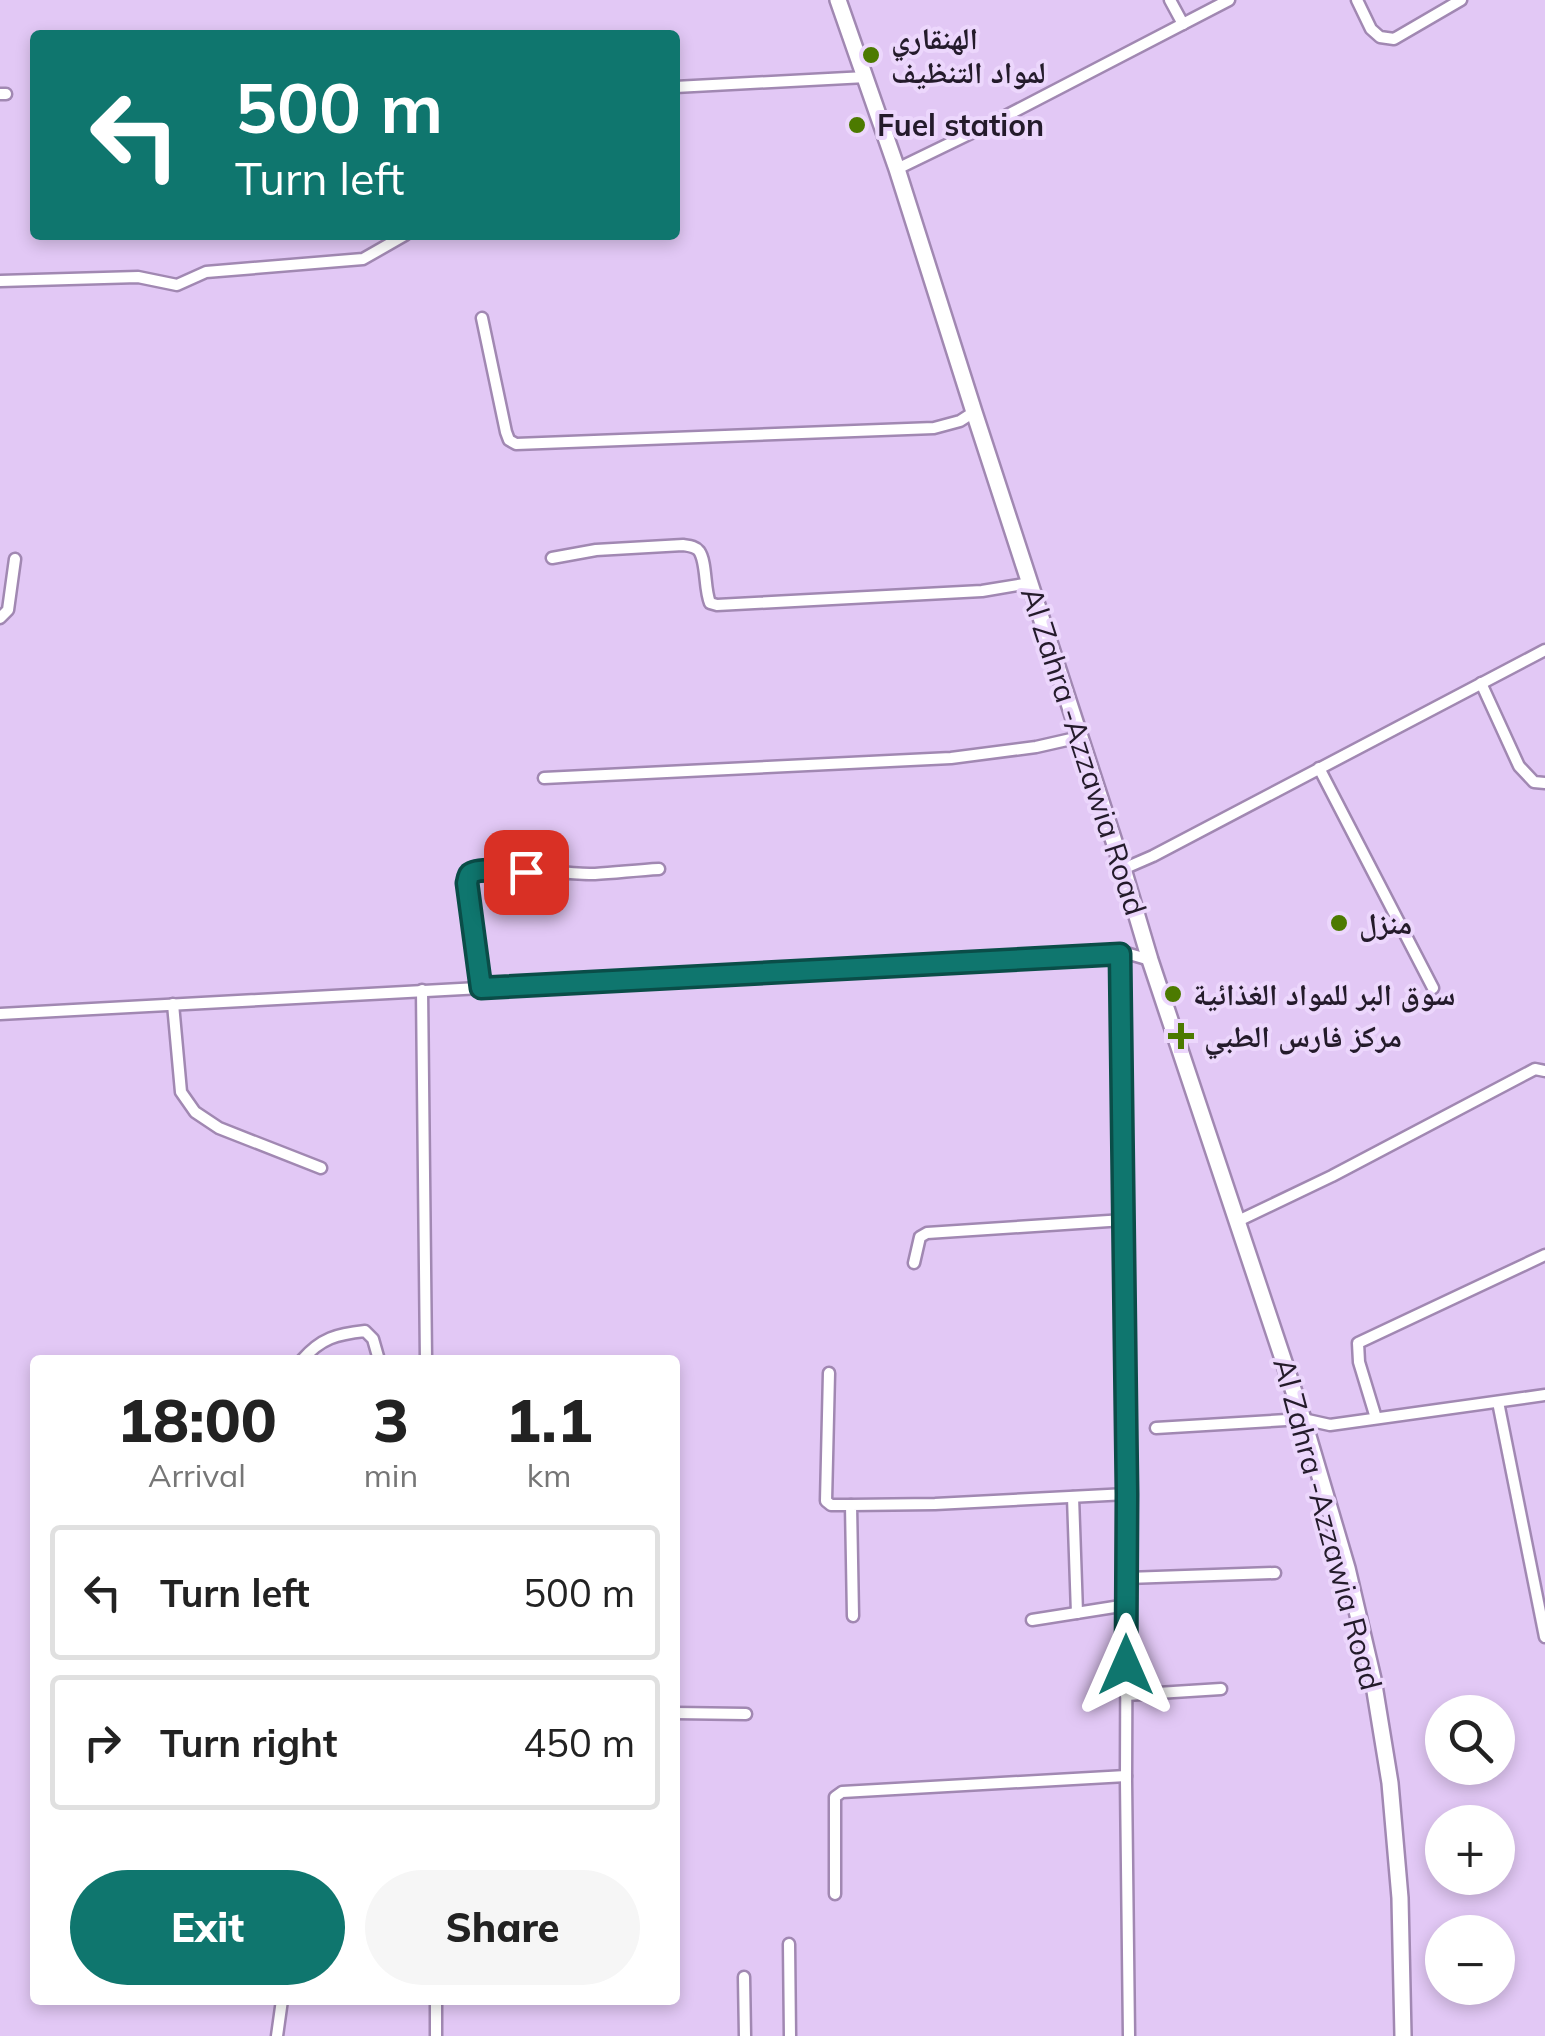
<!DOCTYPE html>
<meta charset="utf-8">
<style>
body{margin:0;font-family:Mulish,"Noto Naskh Arabic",sans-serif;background:#f6f6f6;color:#222;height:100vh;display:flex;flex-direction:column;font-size:38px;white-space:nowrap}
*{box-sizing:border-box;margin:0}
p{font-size:32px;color:#767676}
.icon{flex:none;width:55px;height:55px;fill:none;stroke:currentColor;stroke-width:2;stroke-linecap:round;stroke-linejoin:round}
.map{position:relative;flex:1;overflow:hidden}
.drawer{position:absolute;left:30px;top:1355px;width:650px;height:650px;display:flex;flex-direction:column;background:#fff;border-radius:10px;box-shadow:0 5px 15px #0003}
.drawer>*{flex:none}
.top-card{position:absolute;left:30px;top:30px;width:650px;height:210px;border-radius:10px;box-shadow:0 5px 15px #0003;background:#0f766e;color:#fff;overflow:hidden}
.fabs{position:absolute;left:1425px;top:1695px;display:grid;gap:20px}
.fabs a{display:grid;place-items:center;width:90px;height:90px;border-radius:50%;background:#fff;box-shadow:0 5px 15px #0003;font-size:50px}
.pin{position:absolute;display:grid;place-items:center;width:85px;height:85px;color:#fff;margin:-42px;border-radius:20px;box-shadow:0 5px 15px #0006}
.me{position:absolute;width:110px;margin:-55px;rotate:0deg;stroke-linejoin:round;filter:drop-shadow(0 0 8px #0008)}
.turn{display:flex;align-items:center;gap:35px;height:210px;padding:0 40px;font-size:45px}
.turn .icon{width:130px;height:130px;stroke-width:2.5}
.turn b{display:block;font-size:70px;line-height:85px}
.eta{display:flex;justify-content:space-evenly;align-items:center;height:170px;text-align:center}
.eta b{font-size:60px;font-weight:800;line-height:70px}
.cta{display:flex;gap:20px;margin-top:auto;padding:20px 40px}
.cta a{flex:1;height:115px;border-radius:60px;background:#0f766e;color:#fff;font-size:40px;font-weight:800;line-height:115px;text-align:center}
.cta a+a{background:#f6f6f6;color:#222}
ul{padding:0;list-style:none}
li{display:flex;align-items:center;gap:30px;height:135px;margin:0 20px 15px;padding:0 20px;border:5px solid #e0e0e0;border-radius:10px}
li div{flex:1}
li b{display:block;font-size:38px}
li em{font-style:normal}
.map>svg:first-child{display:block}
</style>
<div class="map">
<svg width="1545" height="2036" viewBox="0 0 1545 2036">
<rect width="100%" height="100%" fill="#e2c8f5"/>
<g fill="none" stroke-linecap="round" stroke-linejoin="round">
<!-- street casing -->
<g stroke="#a188b2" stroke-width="15">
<g id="street">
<polyline points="1170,0 1183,24"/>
<polyline points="1357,0 1371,29 1380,37 1394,39 1461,0"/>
<polyline points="675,87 866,77"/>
<polyline points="0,94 6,94"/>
<polyline points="897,169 996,121 1229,0"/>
<polyline points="0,281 138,277 177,285 206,272 363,259 405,235"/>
<polyline points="482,318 506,432 509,440 516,444 934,428 960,421 974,412"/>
<path d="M552 558 596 550 683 545C689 546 695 546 699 551 707 562 704 589 710 603L717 605 982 591 1030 583"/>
<polyline points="0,618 8,610 15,559"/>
<polyline points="1481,683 1519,766 1534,782 1545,783"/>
<polyline points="1319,768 1433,988"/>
<polyline points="544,778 951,758 1036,747 1080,737"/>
<polyline points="1123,869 1153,856 1545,650"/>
<polyline points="1120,953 1127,1494 1126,1781 1129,2036"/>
<path d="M481 988 467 883 468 876C490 862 565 875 595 874 616 873 637 870 659 869"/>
<polyline points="422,990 426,1360"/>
<polyline points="173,1004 181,1092 195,1112 219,1128 321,1168"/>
<polyline points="0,1014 1126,953 1150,960"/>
<polyline points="1238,1221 1332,1176 1535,1069 1545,1071"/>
<polyline points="914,1263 920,1237 927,1233 1124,1220"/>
<path d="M302 1360C321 1338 337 1334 365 1331L373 1339 379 1360"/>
<polyline points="829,1373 826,1501 831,1505 851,1505"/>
<polyline points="1498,1402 1545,1637"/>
<polyline points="1376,1418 1359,1362 1358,1343 1545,1255"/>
<polyline points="1156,1428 1303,1419 1330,1425 1545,1395"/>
<polyline points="1073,1497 1077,1613"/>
<polyline points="1127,1578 1275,1573"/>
<polyline points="853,1616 851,1505 935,1504 1127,1494"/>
<polyline points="1032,1620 1127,1605"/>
<polyline points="1126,1695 1221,1689"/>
<polyline points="675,1713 746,1714"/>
<polyline points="835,1894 835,1797 842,1792 1126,1776"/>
<polyline points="789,1944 790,2036"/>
<polyline points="744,1977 745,2036"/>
<polyline points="436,2000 436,2036"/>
<polyline points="277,2036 282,2000"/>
</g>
</g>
<!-- primary casing -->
<g stroke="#a188b2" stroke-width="20">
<polyline id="primary" points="838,0 897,169 974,412 1123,869 1150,960 1303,1419 1347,1568 1373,1679 1390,1783 1400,1898 1403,2036"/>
</g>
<!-- street -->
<use href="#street" stroke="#fff" stroke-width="10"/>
<!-- primary -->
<use href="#primary" stroke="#fff" stroke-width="15"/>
</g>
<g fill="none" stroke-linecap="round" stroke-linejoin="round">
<!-- route casing -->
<g stroke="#0a4d48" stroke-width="25">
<path id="route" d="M526 872C515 871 478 867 470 874 468 876 468 880 467 883L481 988 1120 954 1127 1494 1126 1665"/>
</g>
<!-- route -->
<use href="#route" stroke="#0f766e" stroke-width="18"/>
</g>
<!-- markers -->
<g fill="#4c7a00" stroke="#ecd7fc" stroke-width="4">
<circle cx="871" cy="55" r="10"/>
<circle cx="857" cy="125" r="10"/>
<circle cx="1339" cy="923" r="10"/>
<circle cx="1173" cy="994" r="10"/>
<path d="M1176 1021h10v10h10v10h-10v10h-10v-10h-10v-10h10z"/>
</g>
<g text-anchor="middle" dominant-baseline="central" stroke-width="8" stroke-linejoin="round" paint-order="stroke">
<!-- poi labels -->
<g font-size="30" font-weight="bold" fill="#241b2b" stroke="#ecd7fc" text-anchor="start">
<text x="891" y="38">الهنقاري<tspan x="891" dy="34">لمواد التنظيف</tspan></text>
<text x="877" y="125">Fuel station</text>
<text x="1359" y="923">منزل</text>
<text x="1193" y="994">سوق البر للمواد الغذائية</text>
<text x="1204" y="1036">مركز فارس الطبي</text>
</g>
<!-- street labels -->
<g font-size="30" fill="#241b2b" stroke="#ecd7fc">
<text transform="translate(1084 751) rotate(72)">Al Zahra -Azzawia Road</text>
<text transform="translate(1328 1524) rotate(75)">Al Zahra -Azzawia Road</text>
</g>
</g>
</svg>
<div class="fabs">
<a><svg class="icon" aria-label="search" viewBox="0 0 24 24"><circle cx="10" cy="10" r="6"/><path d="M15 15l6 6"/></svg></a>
<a>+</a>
<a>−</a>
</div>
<div class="pin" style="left:526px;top:872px;background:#d93025"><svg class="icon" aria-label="arrive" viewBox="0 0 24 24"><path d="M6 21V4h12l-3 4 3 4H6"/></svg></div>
<svg class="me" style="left:1126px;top:1665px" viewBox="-20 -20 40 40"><path d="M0-17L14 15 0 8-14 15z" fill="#0f766e" stroke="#fff" stroke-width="4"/></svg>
<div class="top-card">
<div class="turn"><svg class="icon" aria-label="left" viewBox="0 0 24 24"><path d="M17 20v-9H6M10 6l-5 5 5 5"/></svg><div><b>500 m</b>Turn left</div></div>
</div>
<section class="drawer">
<div class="eta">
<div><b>18:00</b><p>Arrival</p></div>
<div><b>3</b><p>min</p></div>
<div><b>1.1</b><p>km</p></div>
</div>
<ul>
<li><svg class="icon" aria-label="left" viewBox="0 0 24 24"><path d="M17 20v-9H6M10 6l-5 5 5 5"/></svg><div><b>Turn left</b></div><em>500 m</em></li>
<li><svg class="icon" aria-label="right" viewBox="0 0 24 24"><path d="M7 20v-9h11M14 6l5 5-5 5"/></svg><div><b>Turn right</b></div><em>450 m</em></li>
</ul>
<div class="cta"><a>Exit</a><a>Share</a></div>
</section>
</div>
